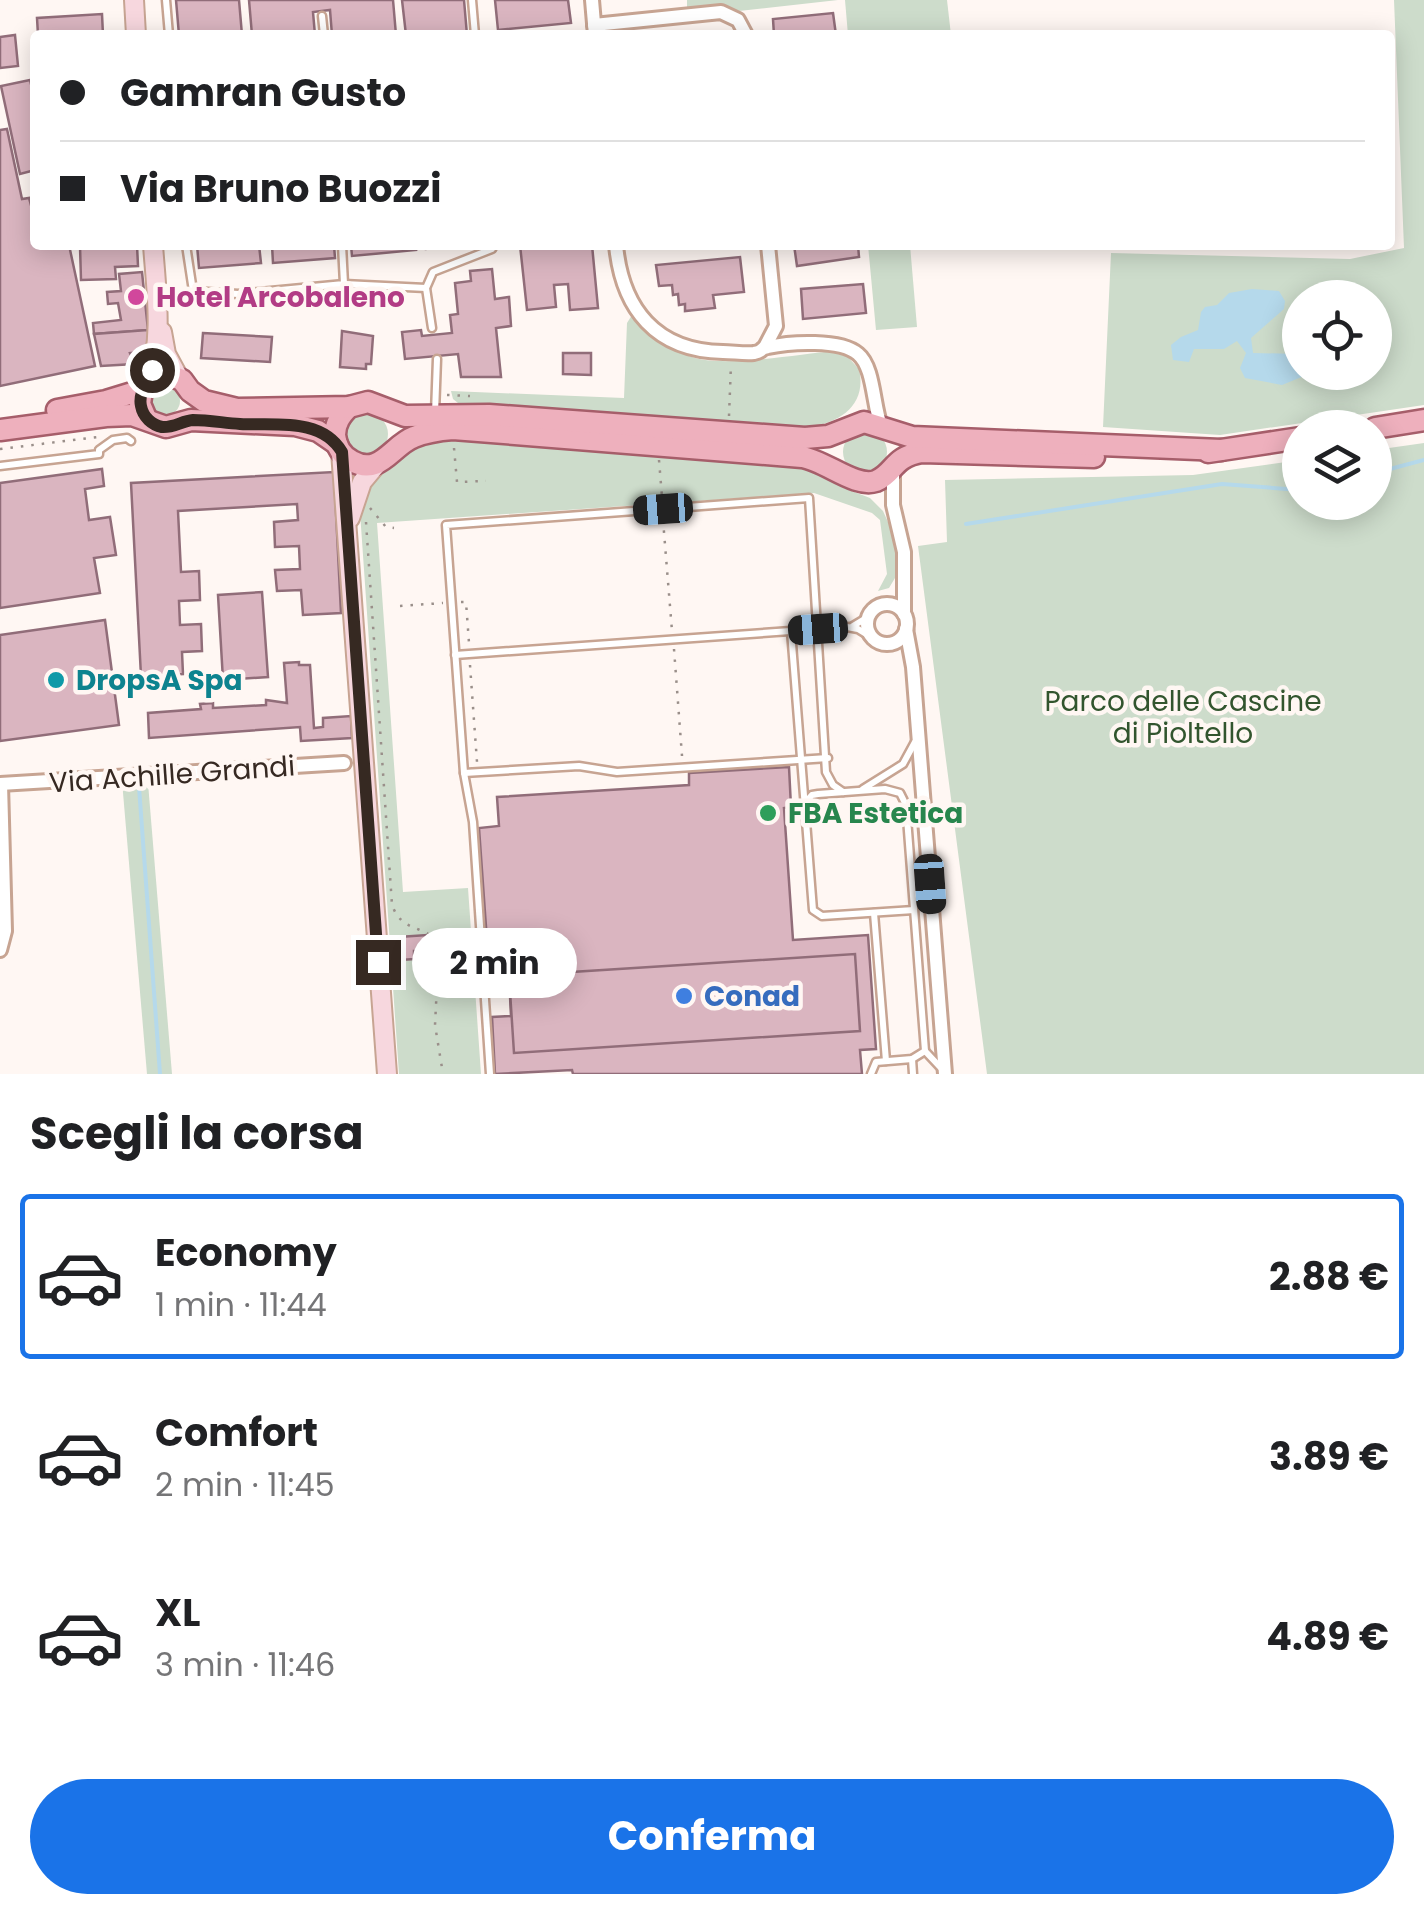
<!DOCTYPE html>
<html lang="it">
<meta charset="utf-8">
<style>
:root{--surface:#fff;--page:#f6f6f6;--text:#202124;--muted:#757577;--line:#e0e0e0;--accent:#1a73e8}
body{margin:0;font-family:Poppins,sans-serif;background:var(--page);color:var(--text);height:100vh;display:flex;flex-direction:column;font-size:38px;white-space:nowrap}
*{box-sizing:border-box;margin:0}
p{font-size:32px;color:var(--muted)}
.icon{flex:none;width:55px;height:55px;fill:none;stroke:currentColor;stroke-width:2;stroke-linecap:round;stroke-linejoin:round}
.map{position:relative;height:1074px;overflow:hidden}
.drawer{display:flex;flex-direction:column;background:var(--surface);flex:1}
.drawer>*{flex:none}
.guide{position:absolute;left:30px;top:30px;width:1365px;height:220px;border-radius:10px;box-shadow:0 5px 25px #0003;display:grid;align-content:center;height:220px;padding:0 30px;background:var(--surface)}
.controls{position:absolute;left:1282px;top:280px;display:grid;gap:20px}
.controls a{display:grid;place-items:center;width:110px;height:110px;border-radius:50%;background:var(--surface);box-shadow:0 5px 25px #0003;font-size:50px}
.end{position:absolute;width:45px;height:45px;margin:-22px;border:12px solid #362922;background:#fff;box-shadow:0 0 0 5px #fff}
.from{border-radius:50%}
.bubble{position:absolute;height:70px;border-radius:35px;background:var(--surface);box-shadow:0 5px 25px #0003;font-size:32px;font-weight:700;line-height:70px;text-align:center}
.car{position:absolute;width:30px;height:60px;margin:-30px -15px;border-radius:12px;box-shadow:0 0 8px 2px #0007;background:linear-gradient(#222 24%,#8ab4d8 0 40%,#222 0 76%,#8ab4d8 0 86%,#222 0)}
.guide b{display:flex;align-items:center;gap:35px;height:95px;font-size:38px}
.guide b+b{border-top:2px solid var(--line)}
.guide i{width:25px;height:25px;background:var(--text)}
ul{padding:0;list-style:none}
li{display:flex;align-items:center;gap:30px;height:165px;margin:0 20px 15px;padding:0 10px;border:5px solid transparent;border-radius:10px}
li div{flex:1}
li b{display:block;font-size:38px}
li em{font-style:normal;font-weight:700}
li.current{border-color:var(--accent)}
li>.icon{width:90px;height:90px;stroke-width:1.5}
h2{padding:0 30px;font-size:45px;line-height:120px}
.button{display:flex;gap:20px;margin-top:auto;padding:20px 30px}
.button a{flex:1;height:115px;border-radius:60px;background:var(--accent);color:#fff;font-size:40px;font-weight:700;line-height:115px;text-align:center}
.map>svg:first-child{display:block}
.green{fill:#cddccb;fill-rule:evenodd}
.water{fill:#b5d9eb}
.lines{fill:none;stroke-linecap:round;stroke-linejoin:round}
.stream{stroke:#b5d9eb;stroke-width:4}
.building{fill:#dab5c0;stroke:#916d79;stroke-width:2.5}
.lane-casing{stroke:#c7a492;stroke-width:11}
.street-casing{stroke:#c7a492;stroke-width:18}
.secondary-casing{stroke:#c7a492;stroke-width:22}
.primary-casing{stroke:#a65e6a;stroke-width:25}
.path{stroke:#9a8f8a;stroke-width:2.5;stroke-dasharray:2.5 8;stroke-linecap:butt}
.lane{stroke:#fff;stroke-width:6}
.street{stroke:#fff;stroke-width:12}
.secondary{stroke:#f7d7de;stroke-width:18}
.primary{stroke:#eeb0bd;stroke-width:20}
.route{stroke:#362922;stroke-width:12}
.hotel-dot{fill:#d1479c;stroke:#fff7f3;stroke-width:4}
.culture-dot{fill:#0f9aa8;stroke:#fff7f3;stroke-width:4}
.leisure-dot{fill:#2e9e5b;stroke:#fff7f3;stroke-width:4}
.shop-dot{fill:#3f7fe0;stroke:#fff7f3;stroke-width:4}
.labels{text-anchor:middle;stroke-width:9;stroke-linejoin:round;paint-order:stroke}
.hotel-label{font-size:28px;font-weight:bold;fill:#b23c85;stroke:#fff7f3;text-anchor:start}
.culture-label{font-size:28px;font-weight:bold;fill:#0d838f;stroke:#fff7f3;text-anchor:start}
.park-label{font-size:28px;fill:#32552e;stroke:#fff7f3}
.street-label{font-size:28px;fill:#362922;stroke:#fff7f3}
.leisure-label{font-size:28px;font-weight:bold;fill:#27864d;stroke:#fff7f3;text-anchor:start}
.shop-label{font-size:28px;font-weight:bold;fill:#366cbe;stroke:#fff7f3;text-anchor:start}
</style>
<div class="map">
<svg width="1424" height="1074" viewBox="0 0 1424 1074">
<rect width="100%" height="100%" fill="#fff7f3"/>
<g class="green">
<polygon points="687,0 838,0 739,11 722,5 687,8"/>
<polygon points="845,0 947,0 951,35 848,35"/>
<path d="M1394 0H1424V405L1220 435 1103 427 1111 253 1350 259 1404 248ZM1300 298H1375V372H1300Z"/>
<polygon points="868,245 910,245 917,327 876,330"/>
<path d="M632 315C649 334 670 351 695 358 728 367 799 354 835 351L845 354 859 369C867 404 842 422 810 427L463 407 453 399 451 391 624 398 627 323Z"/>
<circle cx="166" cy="401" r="14"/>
<circle cx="367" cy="434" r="21"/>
<circle cx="865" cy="452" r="22"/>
<polygon points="445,435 806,463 832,476 844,488 870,498 883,511 893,533 897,565 895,578 889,588 878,591 887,574 880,520 872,513 814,493 377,523 403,892 468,888 481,1074 399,1074 360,512 370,484 379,474 412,447"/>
<polygon points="1424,443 1424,1074 987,1074 918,546 947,542 945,480 1193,475 1300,460 1300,502 1375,502 1375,450"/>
<polygon points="122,781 148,783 172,1074 147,1074"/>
</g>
<polygon class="water" points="1252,289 1279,291 1285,301 1284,309 1251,338 1253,353 1300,354 1300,372 1345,373 1323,384 1304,376 1282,385 1245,378 1240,368 1246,353 1237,341 1224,349 1194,349 1189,362 1173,360 1171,345 1181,337 1198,330 1201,312 1205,307 1217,305 1229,293"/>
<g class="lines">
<g class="stream">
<polyline points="1375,473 1424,460"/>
<polyline points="966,524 1222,484 1300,490"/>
<polyline points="139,787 160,1074"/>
</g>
</g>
<g class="building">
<polygon points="176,0 239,0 242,35 179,35"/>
<polygon points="249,0 393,0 396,35 332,35 330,10 313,12 315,35 252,35"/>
<polygon points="402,0 464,0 467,35 406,35"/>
<polygon points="495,0 568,0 571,23 498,30"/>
<polygon points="833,13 836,35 774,35 773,19"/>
<polygon points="102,14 103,35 38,35 37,18"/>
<polygon points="15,35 18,66 0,68 0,37"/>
<polygon points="30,80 35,101 35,170 20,174 1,86"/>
<polygon points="7,129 22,199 29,198 35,220 35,245 69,245 95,366 0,386 0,130"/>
<polygon points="137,245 138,266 115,267 116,279 81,280 80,246"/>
<polygon points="197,245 259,245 261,263 199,268"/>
<polygon points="272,245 334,245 335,258 273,263"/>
<polygon points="351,245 415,245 416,250 352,256"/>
<polygon points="426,245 476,245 426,249"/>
<polygon points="520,245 592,245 598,308 570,310 568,284 554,285 556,307 527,310"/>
<polygon points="794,245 858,245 859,257 797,266"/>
<polygon points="740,257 744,292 713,295 715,308 685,311 685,304 679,305 678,294 673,295 672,285 659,286 656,265"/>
<polygon points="492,269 495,299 509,297 511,326 496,328 501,377 461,377 458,354 405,359 402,332 421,330 422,336 452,333 450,315 458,314 455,283 471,281 470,271"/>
<polygon points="142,272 148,330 94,334 93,323 121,320 118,303 108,304 107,292 121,291 119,274"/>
<polygon points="863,284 866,313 803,319 801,289"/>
<polygon points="148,330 151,351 130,353 134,364 101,366 94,334"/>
<polygon points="342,331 373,336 371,364 366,364 366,369 340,367"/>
<polygon points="203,333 272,337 270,362 201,358"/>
<polygon points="563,353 591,353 591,375 563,374"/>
<polygon points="102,469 104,486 85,489 89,520 110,517 116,555 94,558 100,593 0,608 0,483"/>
<polygon points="334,472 341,613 303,615 301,590 277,591 275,570 300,569 299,546 275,547 274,522 298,520 297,504 178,511 181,572 199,571 200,600 179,601 180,625 201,624 202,651 182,652 183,674 141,676 131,483"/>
<polygon points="262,592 268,677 223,680 218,595"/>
<polygon points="105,620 119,725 0,741 0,635"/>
<polygon points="299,662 299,665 310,665 314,728 323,727 323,718 351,716 352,738 301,741 300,727 149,738 148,713 201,709 200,704 213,703 213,708 266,705 266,700 287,703 284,663"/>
<polygon points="789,767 791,807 784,808 793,940 868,935 876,1049 860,1050 862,1074 573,1074 572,1070 495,1074 492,1017 511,1016 509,976 506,940 487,941 479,828 499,826 497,797 689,785 689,773"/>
<polygon points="427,935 428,950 414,951 414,959 401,960 399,937"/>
<polygon points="855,954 860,1031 514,1053 509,976"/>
</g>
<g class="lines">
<defs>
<g id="lane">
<polyline points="166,0 169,35"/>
<polyline points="472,0 475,35"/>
<polyline points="322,16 324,35"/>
<polyline points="186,245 193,291 238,294 344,284 342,245"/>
<polyline points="344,284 426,288"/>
<polyline points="432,328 426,288 433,272 492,249 494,245"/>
<polyline points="435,413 437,359"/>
<polyline points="0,466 99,454 99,450 113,440 127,438 131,441"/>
<polyline points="853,626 868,617"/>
<polyline points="791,631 813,910 822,916 914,910"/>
<polyline points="455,655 847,627 858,629 871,637"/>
<polyline points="464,773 579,766 617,772 828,758"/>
<polyline points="863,789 903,764 915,742"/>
<polyline points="803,805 812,795 818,794 885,789 900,793 906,805 925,1051 912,1059 876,1062 871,1074"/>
<polyline points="874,913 886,1061"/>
<polyline points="925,1051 941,1068"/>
<polyline points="912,1059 913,1074"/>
<polyline points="490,1074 473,822 464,773 446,525 809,498 826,772 833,785 843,792"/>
</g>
<g id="street">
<polyline points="592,0 595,35"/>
<polyline points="594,25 721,12 738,20 746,35"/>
<path d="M616 245C622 309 656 351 723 352 733 352 744 354 754 353 765 351 758 349 768 347 790 342 841 339 858 354 874 367 873 405 881 426"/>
<polyline points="765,347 776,326 768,245"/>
<polyline points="893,467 893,505 904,552 904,614"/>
<circle cx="887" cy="624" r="20"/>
<polyline points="906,629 913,667 945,1074"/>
<polyline points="0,784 344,763"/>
<polyline points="0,950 5,931 1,784"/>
</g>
<g id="secondary">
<polyline points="134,0 136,35"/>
<polyline points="162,332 166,354 179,378"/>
<path d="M148 382C164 340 156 289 153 245"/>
<polyline points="341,452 387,1074"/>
<polyline points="350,518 362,482 377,464"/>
</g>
<g id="primary">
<path d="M349 407C341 415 335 423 335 435 336 446 342 456 352 461 380 477 392 445 414 437 426 432 440 430 453 429L802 457C826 461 855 488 876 481 895 473 892 457 922 452L1094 457"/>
<polyline points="57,410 106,401 142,390"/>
<polyline points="146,418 140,404 142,390 154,378 168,375 182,380 190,391 204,401 237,409 349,407 368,402 405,416 489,415 805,438 828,436 864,422 912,437 1221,450"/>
<polyline points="1375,428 1424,420"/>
<polyline points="0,430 106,416 132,415 166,427 191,420 295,425 318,431 337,444"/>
<polyline points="1208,452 1300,438"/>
</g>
</defs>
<use href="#lane" class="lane-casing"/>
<use href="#street" class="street-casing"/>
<use href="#secondary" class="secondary-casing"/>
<use href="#primary" class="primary-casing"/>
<g class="path">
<polyline points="447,395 470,396"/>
<polyline points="729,416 731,364"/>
<polyline points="454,448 457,482 486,481"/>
<polyline points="0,449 98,437"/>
<polyline points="659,460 662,497"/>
<polyline points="370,508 386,527 394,528"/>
<polyline points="663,520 672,631"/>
<path d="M366 522 392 905C403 935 426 923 439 945L435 1025 443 1074"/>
<polyline points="461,602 466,602 469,643"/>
<polyline points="400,606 443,603"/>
<polyline points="674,649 682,756"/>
<polyline points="470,665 477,762"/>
</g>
<use href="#lane" class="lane"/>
<use href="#street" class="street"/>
<use href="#secondary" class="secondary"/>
<use href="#primary" class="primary"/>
</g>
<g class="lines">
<path class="route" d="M152 370C148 381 138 393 141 406 143 417 152 425 162 427 173 428 182 421 193 420 209 420 224 423 240 424 275 426 321 417 342 452L378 962"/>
</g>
<circle class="hotel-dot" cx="136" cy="297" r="10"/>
<circle class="culture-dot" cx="56" cy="680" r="10"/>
<circle class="leisure-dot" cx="768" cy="813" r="10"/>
<circle class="shop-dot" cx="684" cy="996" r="10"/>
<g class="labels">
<g class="hotel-label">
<text x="156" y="307">Hotel Arcobaleno</text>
</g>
<g class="culture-label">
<text x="76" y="690">DropsA Spa</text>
</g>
<g class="park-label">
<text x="1183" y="711">Parco delle Cascine<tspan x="1183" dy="32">di Pioltello</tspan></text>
</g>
<g class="street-label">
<text transform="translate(172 774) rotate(-4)" y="10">Via Achille Grandi</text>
</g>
<g class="leisure-label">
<text x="788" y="823">FBA Estetica</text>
</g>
<g class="shop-label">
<text x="704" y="1006">Conad</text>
</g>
</g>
</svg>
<div class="controls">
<a><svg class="icon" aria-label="locate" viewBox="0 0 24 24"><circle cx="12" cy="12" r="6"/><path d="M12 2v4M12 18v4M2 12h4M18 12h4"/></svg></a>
<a><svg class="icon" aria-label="layers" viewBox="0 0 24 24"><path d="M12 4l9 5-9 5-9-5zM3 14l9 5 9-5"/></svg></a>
</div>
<i class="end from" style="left:152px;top:370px"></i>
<i class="end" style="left:378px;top:962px"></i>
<div class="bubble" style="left:412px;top:928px;width:165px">2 min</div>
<i class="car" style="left:663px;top:509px;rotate:266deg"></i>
<i class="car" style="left:818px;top:629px;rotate:266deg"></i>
<i class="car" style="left:930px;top:884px;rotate:176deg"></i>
<div class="guide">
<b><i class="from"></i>Gamran Gusto</b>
<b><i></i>Via Bruno Buozzi</b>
</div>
</div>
<section class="drawer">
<h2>Scegli la corsa</h2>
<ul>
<li class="current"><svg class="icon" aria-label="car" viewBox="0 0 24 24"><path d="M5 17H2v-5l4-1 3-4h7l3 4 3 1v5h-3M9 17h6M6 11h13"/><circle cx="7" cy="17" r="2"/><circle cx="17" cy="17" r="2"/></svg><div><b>Economy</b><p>1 min · 11:44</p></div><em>2.88 €</em></li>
<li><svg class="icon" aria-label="car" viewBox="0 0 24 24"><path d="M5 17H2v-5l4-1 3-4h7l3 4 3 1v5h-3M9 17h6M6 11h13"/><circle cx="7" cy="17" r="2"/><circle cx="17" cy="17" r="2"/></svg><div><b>Comfort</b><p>2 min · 11:45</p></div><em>3.89 €</em></li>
<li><svg class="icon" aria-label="car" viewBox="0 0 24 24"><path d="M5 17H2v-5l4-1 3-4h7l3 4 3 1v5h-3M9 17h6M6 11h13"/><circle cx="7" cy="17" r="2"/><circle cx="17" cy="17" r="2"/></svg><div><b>XL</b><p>3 min · 11:46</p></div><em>4.89 €</em></li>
</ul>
<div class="button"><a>Conferma</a></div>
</section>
